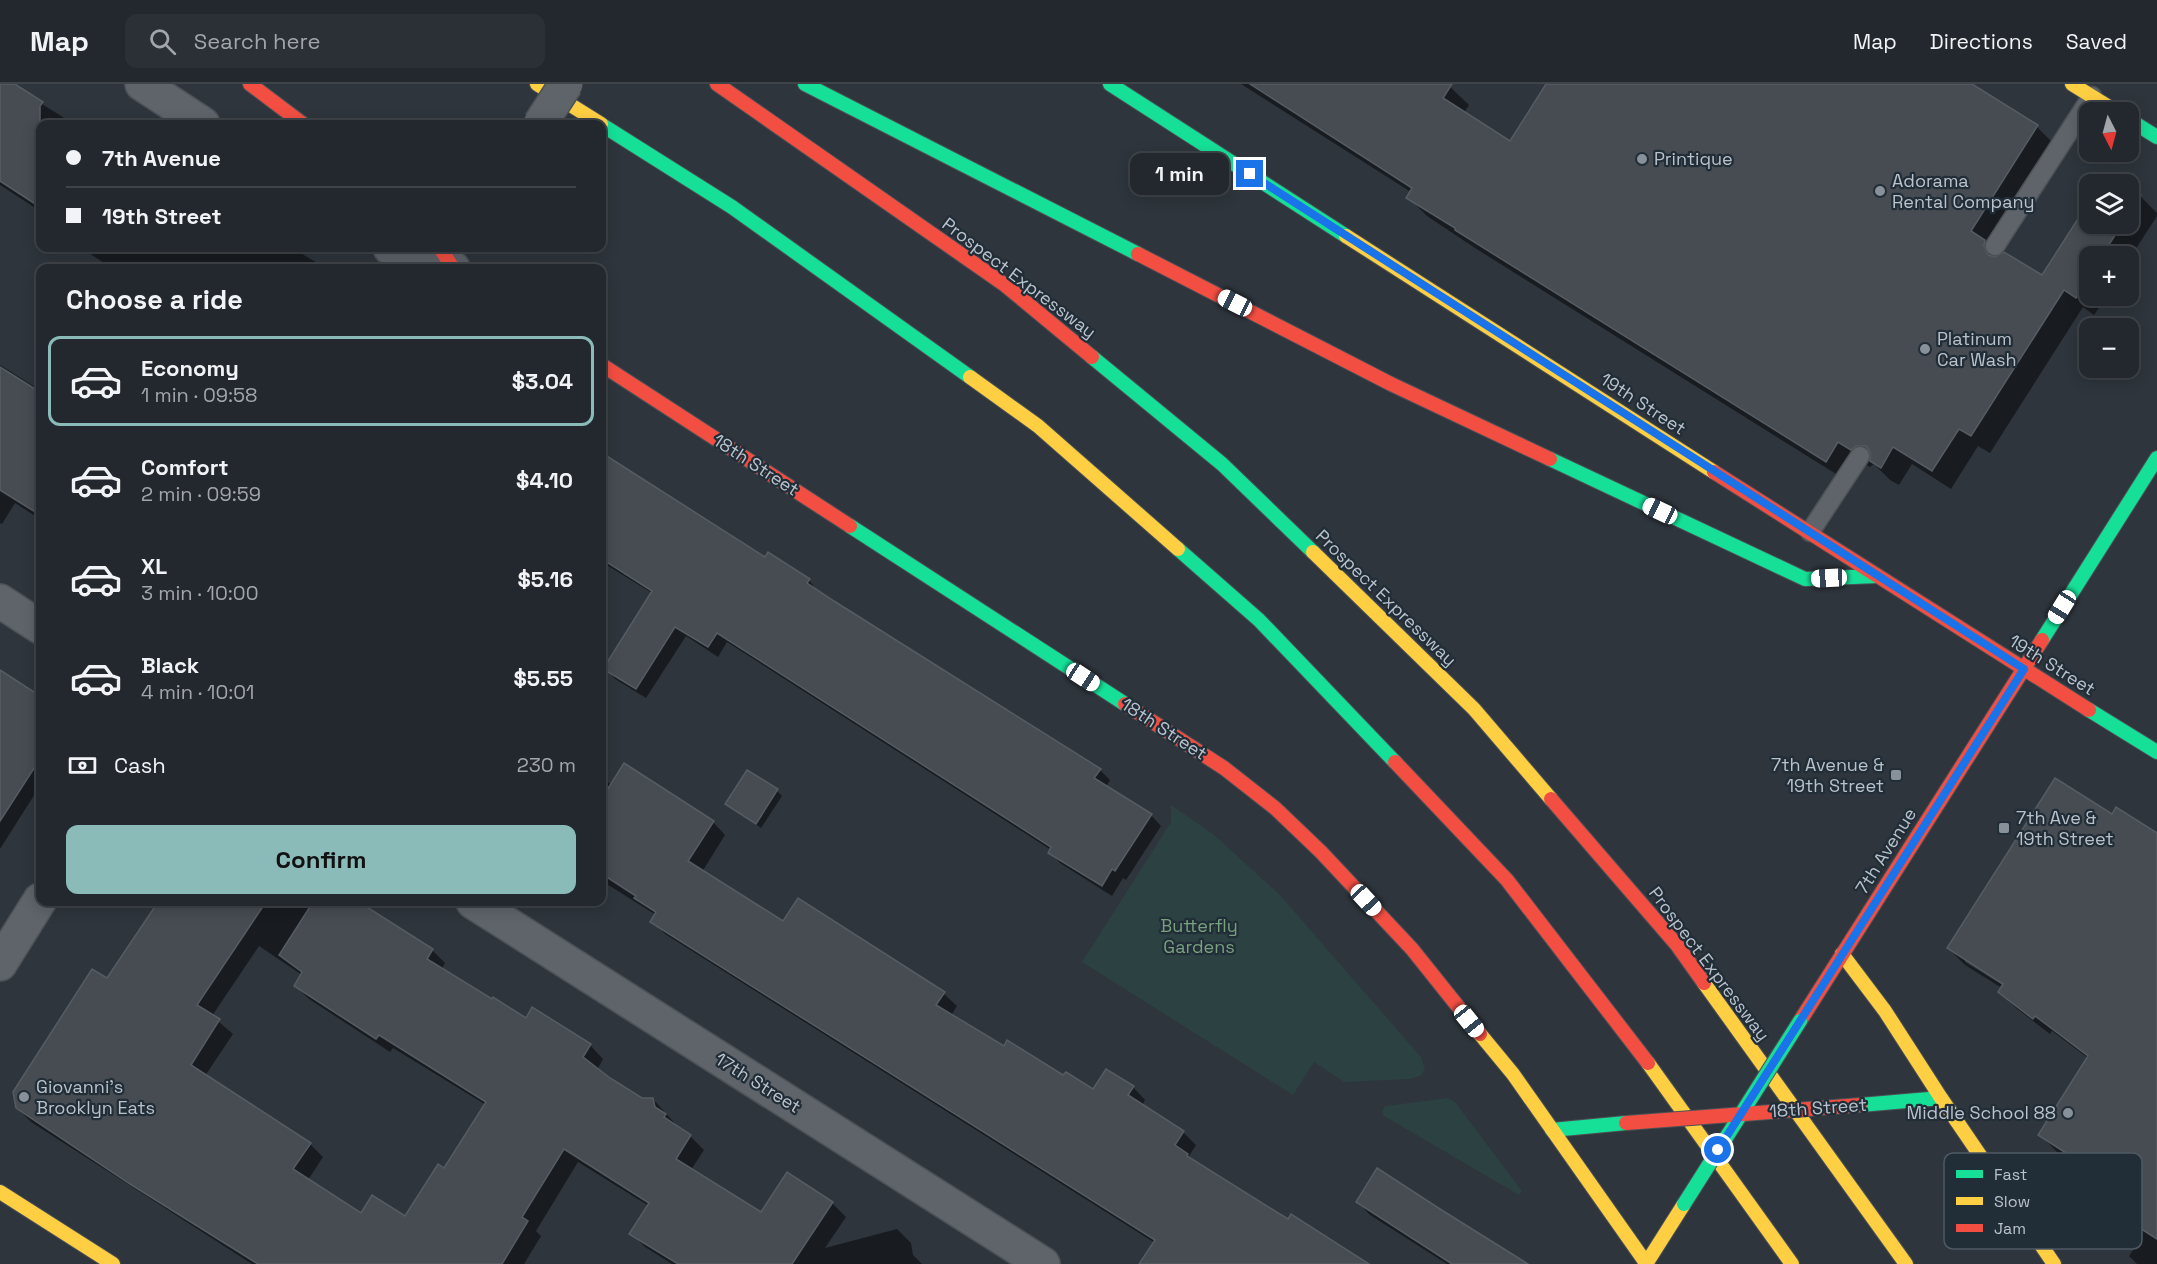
<!DOCTYPE html>
<meta charset="utf-8">
<style>
:root{--surface:#22282d;--page:#2a3035;--text:#f1f3f6;--muted:#a2a6aa;--line:#3f4449;--accent:#8bbbb9}
body{margin:0;font-family:"Space Grotesk",sans-serif;background:var(--page);color:var(--text);height:100vh;display:flex;flex-direction:column;font-size:22px;white-space:nowrap}
*{box-sizing:border-box;margin:0}
p{font-size:20px;color:var(--muted)}
.icon{flex:none;width:33px;height:33px;fill:none;stroke:currentColor;stroke-width:2;stroke-linecap:round;stroke-linejoin:round}
.map{position:relative;flex:1;overflow:hidden}
.panel{position:absolute;left:36px;top:180px;width:570px;height:642px;display:flex;flex-direction:column;background:var(--surface);border-radius:12px;box-shadow:0 3px 15px #0003,0 0 0 2px var(--line)}
.panel>*{flex:none}
.banner{position:absolute;left:36px;top:36px;width:570px;height:132px;border-radius:12px;box-shadow:0 3px 15px #0003,0 0 0 2px var(--line);display:grid;align-content:center;height:132px;padding:0 30px;background:var(--surface)}
.needle{width:39px;rotate:174deg}
.buttons{position:absolute;left:2079px;top:18px;display:grid;gap:12px}
.buttons a{display:grid;place-items:center;width:60px;height:60px;border-radius:12px;background:var(--surface);box-shadow:0 3px 15px #0003,0 0 0 2px var(--line);font-size:30px}
.end{position:absolute;width:27px;height:27px;margin:-14px;border:8px solid #1a73e8;background:#fff;box-shadow:0 0 0 3px #fff}
.from{border-radius:50%}
.bubble{position:absolute;height:42px;border-radius:12px;background:var(--surface);box-shadow:0 3px 15px #0003,0 0 0 2px var(--line);font-size:20px;font-weight:800;line-height:42px;text-align:center}
.car{position:absolute;width:18px;height:36px;margin:-18px -9px;border-radius:8px;box-shadow:0 0 4px 2px #0007;background:linear-gradient(#fff 24%,#345 0 40%,#fff 0 76%,#345 0 86%,#fff 0)}
.banner b{display:flex;align-items:center;gap:21px;height:57px;font-size:22px}
.banner b+b{border-top:2px solid var(--line)}
.banner i{width:15px;height:15px;background:var(--text)}
ul{padding:0;list-style:none}
li{display:flex;align-items:center;gap:18px;height:90px;margin:0 12px 9px;padding:0 18px;border:3px solid transparent;border-radius:12px}
li div{flex:1}
li b{display:block;font-size:22px}
li em{font-style:normal;font-weight:800}
li.on{border-color:var(--accent)}
li>.icon{width:54px;height:54px;stroke-width:1.5}
h2{padding:0 30px;font-size:27px;line-height:72px}
.pay{display:flex;align-items:center;gap:15px;height:66px;padding:0 30px;font-size:22px}
.pay p{margin-inline-start:auto}
.primary-button{display:flex;gap:12px;margin-top:auto;padding:12px 30px}
.primary-button a{flex:1;height:69px;border-radius:12px;background:var(--accent);color:#111;font-size:24px;font-weight:800;line-height:69px;text-align:center}
header{display:flex;align-items:center;gap:36px;box-sizing:border-box;height:84px;padding:0 30px;background:var(--surface);border-bottom:2px solid var(--line)}
header strong{font-size:28px}
nav{display:flex;gap:33px;margin-inline-start:auto;font-size:21px}
.search{width:420px;height:54px;background:var(--page);display:flex;align-items:center;gap:15px;box-sizing:border-box;padding:0 21px;border-radius:12px;color:var(--muted);font-size:22px}
.map>svg:first-child{display:block}
.green{fill:#2b4142}
.shadow{fill:#0007;fill-rule:evenodd}
.building{fill:#464c52;stroke:#565c63;stroke-width:1.5}
.lines{fill:none;stroke-linecap:round;stroke-linejoin:round}
.lane-casing{stroke:#4c5156;stroke-width:21}
.street-casing{stroke:#4c5156;stroke-width:36}
.fast-casing{stroke:#4c5156;stroke-width:16}
.slow-casing{stroke:#4c5156;stroke-width:16}
.jam-casing{stroke:#4c5156;stroke-width:16}
.lane{stroke:#5e646a;stroke-width:18}
.street{stroke:#5e646a;stroke-width:33}
.fast{stroke:#16e098;stroke-width:14}
.slow{stroke:#ffcf43;stroke-width:14}
.jam{stroke:#f24e42;stroke-width:14}
.street-bridge-casing{stroke:#4c5156;stroke-width:36;stroke-linecap:butt}
.fast-bridge-casing{stroke:#4c5156;stroke-width:16;stroke-linecap:butt}
.jam-bridge-casing{stroke:#4c5156;stroke-width:16;stroke-linecap:butt}
.street-bridge{stroke:#5e646a;stroke-width:33}
.fast-bridge{stroke:#16e098;stroke-width:14}
.jam-bridge{stroke:#f24e42;stroke-width:14}
.route{stroke:#1a73e8;stroke-width:8}
.poi-dot{fill:#88919a;stroke:#212d37;stroke-width:2}
.labels{text-anchor:middle;stroke-width:4.5;stroke-linejoin:round;paint-order:stroke}
.poi-label{font-size:18px;fill:#b9c2cc;stroke:#212d37;text-anchor:start}
.street-label{font-size:18px;fill:#b9c2cc;stroke:#212d37}
.park-label{font-size:18px;fill:#78a17d;stroke:#212d37}
.key{fill:#212d37;stroke:#4f5a64;stroke-width:1.5}
.key-label{font-size:16px;fill:#b9c2cc}
</style>
<header>
<strong>Map</strong>
<div class="search"><svg class="icon" aria-label="search" viewBox="0 0 24 24"><circle cx="10" cy="10" r="6"/><path d="M15 15l6 6"/></svg>Search here</div>
<nav><a>Map</a><a>Directions</a><a>Saved</a></nav>
</header>
<div class="map">
<svg width="2157" height="1180" viewBox="0 0 2157 1180">
<rect width="100%" height="100%" fill="#2e353c"/>
<g class="green">
<polygon points="1171,721 1213,750 1279,810 1421,973 1425,986 1420,992 1411,995 1344,998 1314,978 1293,1011 1082,878 1171,738"/>
<polygon points="1448,1014 1455,1018 1522,1107 1519,1111 1384,1032 1382,1027 1385,1022"/>
</g>
<g class="shadow">
<polygon points="0,0 10,0 74,40 40,40 40,127 0,101"/>
<polygon points="1241,0 1447,0 1469,21 1464,29 1511,59 1548,0 1968,0 2037,43 2055,61 1990,163 2001,173 2042,193 2090,140 2128,140 2128,105 2140,112 2157,129 2157,132 2128,177 2128,172 2090,172 2090,212 2107,212 2094,231 2083,223 1990,369 1978,362 1951,405 1912,380 1899,401 1890,396 1874,380 1870,383 1856,375 1844,395 1475,164 1427,132 1408,113 1411,108"/>
<polygon points="81,164 292,164 326,184 112,184"/>
<polygon points="0,281 40,306 40,435 15,419 2,440 0,439"/>
<polygon points="602,372 766,475 809,496 818,508 1100,686 1110,696 1106,703 1151,731 1161,742 1126,796 1123,794 1112,812 1060,779 1050,768 1051,766 727,558 718,573 686,552 646,614 615,595 605,584 652,509 605,480 602,486"/>
<polygon points="0,588 40,614 40,702 0,765"/>
<polygon points="602,694 612,701 713,738 725,751 702,788 783,840 798,816 944,910 957,922 951,932 1004,964 1094,1007 1133,1003 1145,1016 1142,1022 1183,1048 1196,1061 1189,1072 1195,1079 1351,1180 1152,1180 1155,1159 665,850 652,837 656,831 602,797"/>
<polygon points="777,707 782,712 761,744 727,720"/>
<path d="M2112 732 2157 750V1180H2137L2129 1172 2143 1151 2117 1134 2100 1118 2111 1102 2056 1067 2040 1050 2088 974 2052 947 2050 950 2016 924 2000 908 2002 904 1965 881 1948 864ZM1965 875 2010 903 2009 905 1965 878Z"/>
<path d="M159 818H360L375 829 432 866 445 879 441 886 526 936 590 961 603 975 597 986 641 1016 653 1015 680 1045 690 1052 704 1066 691 1086 761 1130 787 1090 832 1119 846 1133 825 1164 897 1145 911 1159 913 1171 922 1180H672L645 1163 631 1149 649 1122 578 1078 536 1147 541 1152 524 1180H252L31 1038 17 1024 108 896ZM259 862 302 891 295 902 309 915 390 968 393 964 486 1021 445 1087 406 1134 362 1131 308 1096 323 1073 310 1060 205 992 233 950 212 932Z"/>
<polygon points="1358,1118 1525,1180 1447,1180 1370,1131"/>
</g>
<g class="building">
<polygon points="0,0 15,0 43,18 40,22 40,123 0,97"/>
<polygon points="1250,0 1452,0 1443,14 1510,57 1546,0 1972,0 2038,41 1971,147 1985,156 1984,162 1988,171 1995,173 2004,168 2042,191 2090,116 2090,140 2122,140 2102,172 2090,172 2090,192 2076,214 2064,206 1971,352 1959,345 1932,387 1893,363 1881,384 1870,377 1870,368 1866,362 1856,362 1851,366 1838,358 1826,378 1455,146 1455,144 1406,114 1412,104"/>
<polygon points="2106,90 2124,100 2099,100"/>
<polygon points="2128,103 2141,111 2128,130"/>
<polygon points="0,283 40,308 40,431 0,406"/>
<polygon points="602,369 765,473 768,468 810,495 807,499 834,517 1101,685 1094,694 1152,730 1115,787 1112,785 1102,802 1048,769 1051,763 717,549 708,563 675,543 636,605 603,585 652,507 602,475"/>
<polygon points="0,586 40,612 40,675 0,737"/>
<polygon points="624,679 714,737 688,777 783,837 798,814 945,908 936,921 1004,962 1007,956 1063,991 1066,988 1093,1005 1106,985 1134,1002 1128,1011 1184,1047 1175,1061 1188,1070 1187,1072 1288,1135 1291,1130 1369,1180 1139,1180 1155,1156 650,838 656,828 634,814 636,812 602,790 602,714"/>
<polygon points="747,686 778,705 756,740 725,720"/>
<polygon points="2055,694 2112,730 2116,723 2157,749 2157,1155 2099,1118 2111,1098 2038,1051 2088,972 2035,932 2033,935 1998,908 2003,900 1947,864"/>
<polygon points="158,818 266,818 197,921 220,935 191,981 311,1059 293,1085 361,1129 372,1111 405,1132 438,1080 444,1084 486,1018 379,951 376,955 294,902 302,888 279,871 313,818 359,818 433,865 427,875 492,915 493,913 526,934 532,923 591,960 583,973 610,994 642,1014 653,1014 655,1023 666,1030 664,1033 691,1051 676,1075 761,1128 787,1088 833,1118 792,1180 678,1180 629,1150 649,1119 564,1065 522,1133 528,1137 502,1180 258,1180 130,1100 16,1024 13,1008 92,885 107,894"/>
<polygon points="1377,1084 1440,1125 1528,1180 1452,1180 1356,1118"/>
</g>
<g class="lines">
<defs>
<g id="lane">
<polyline points="1995,162 2092,12"/>
<polyline points="1810,448 1860,372"/>
</g>
<g id="street">
<polyline points="142,0 203,40"/>
<polyline points="390,164 453,184"/>
<polyline points="0,517 40,543"/>
<polyline points="473,818 1043,1180"/>
<polyline points="0,880 40,816"/>
</g>
<g id="fast">
<polyline points="805,0 1138,170"/>
<polyline points="1110,0 1346,152"/>
<polyline points="2128,35 2157,53"/>
<polyline points="602,41 732,123 970,293"/>
<polyline points="1092,273 1222,380 1313,468"/>
<polyline points="1550,375 1805,495 1877,492"/>
<polyline points="850,442 1125,620"/>
<polyline points="1178,465 1259,536 1395,678"/>
<polyline points="2042,556 2157,374"/>
<polyline points="2089,626 2157,668"/>
<polyline points="1860,1021 1941,1014"/>
<polyline points="1552,1046 1626,1039"/>
</g>
<g id="slow">
<polyline points="537,0 601,40"/>
<polyline points="2072,0 2117,28"/>
<polyline points="1346,152 1714,388"/>
<polyline points="970,293 1038,342 1178,465"/>
<polyline points="1313,468 1474,625 1551,715"/>
<polyline points="1842,870 1885,927 1941,1014 2054,1180"/>
<polyline points="1704,899 1906,1180"/>
<polyline points="1480,950 1513,990 1646,1179"/>
<polyline points="1648,979 1792,1180"/>
<polyline points="0,1108 113,1180"/>
<polyline points="1646,1180 1684,1120"/>
</g>
<g id="jam">
<polyline points="250,0 303,40"/>
<polyline points="717,0 1005,201 1092,273"/>
<polyline points="440,164 453,184"/>
<polyline points="1138,170 1391,300 1550,375"/>
<polyline points="602,281 850,442"/>
<polyline points="1714,388 2089,626"/>
<polyline points="1125,620 1224,684 1275,724 1321,768 1412,865 1480,950"/>
<polyline points="1395,678 1507,796 1648,979"/>
<polyline points="1551,715 1677,861 1704,899"/>
<polyline points="1800,937 2042,556"/>
</g>
</defs>
<use href="#lane" class="lane-casing"/>
<use href="#street" class="street-casing"/>
<use href="#fast" class="fast-casing"/>
<use href="#slow" class="slow-casing"/>
<use href="#jam" class="jam-casing"/>
<use href="#lane" class="lane"/>
<use href="#street" class="street"/>
<use href="#fast" class="fast"/>
<use href="#slow" class="slow"/>
<use href="#jam" class="jam"/>
<defs>
<polyline id="street-bridge" points="540,40 566,0"/>
<polyline id="fast-bridge" points="1684,1120 1800,937"/>
<polyline id="jam-bridge" points="1626,1039 1860,1021"/>
</defs>
<use href="#street-bridge" class="street-bridge-casing"/>
<use href="#fast-bridge" class="fast-bridge-casing"/>
<use href="#jam-bridge" class="jam-bridge-casing"/>
<use href="#street-bridge" class="street-bridge"/>
<use href="#fast-bridge" class="fast-bridge"/>
<use href="#jam-bridge" class="jam-bridge"/>
</g>
<g class="lines">
<polyline class="route" points="1250,90 2024,585 1718,1066"/>
</g>
<g class="poi-dot">
<circle cx="1642" cy="75" r="6"/>
<circle cx="1880" cy="107" r="6"/>
<circle cx="1925" cy="265" r="6"/>
<rect x="1890" y="685" width="12" height="12" rx="3"/>
<rect x="1998" y="738" width="12" height="12" rx="3"/>
<circle cx="24" cy="1013" r="6"/>
<circle cx="2068" cy="1029" r="6"/>
</g>
<g class="labels">
<g class="poi-label">
<text x="1654" y="81">Printique</text>
<text x="1892" y="103">Adorama<tspan x="1892" dy="21">Rental Company</tspan></text>
<text x="1937" y="261">Platinum<tspan x="1937" dy="21">Car Wash</tspan></text>
<text x="1884" y="687" text-anchor="end">7th Avenue &amp;<tspan x="1884" dy="21">19th Street</tspan></text>
<text x="2016" y="740">7th Ave &amp;<tspan x="2016" dy="21">19th Street</tspan></text>
<text x="36" y="1009">Giovanni’s<tspan x="36" dy="21">Brooklyn Eats</tspan></text>
<text x="2056" y="1035" text-anchor="end">Middle School 88</text>
</g>
<g class="street-label">
<text transform="translate(1019 194) rotate(37)" y="6">Prospect Expressway</text>
<text transform="translate(1643 320) rotate(33)" y="6">19th Street</text>
<text transform="translate(756 381) rotate(33)" y="6">18th Street</text>
<text transform="translate(1386 514) rotate(44)" y="6">Prospect Expressway</text>
<text transform="translate(2052 581) rotate(32)" y="6">19th Street</text>
<text transform="translate(1164 645) rotate(33)" y="6">18th Street</text>
<text transform="translate(1886 767) rotate(-58)" y="6">7th Avenue</text>
<text transform="translate(1709 880) rotate(53)" y="6">Prospect Expressway</text>
<text transform="translate(758 999) rotate(32)" y="6">17th Street</text>
<text transform="translate(1818 1024) rotate(-4)" y="6">18th Street</text>
</g>
<g class="park-label">
<text x="1199" y="848">Butterfly<tspan x="1199" dy="21">Gardens</tspan></text>
</g>
</g>
<rect x="1944" y="1069" width="198" height="96" rx="9" class="key"/>
<rect x="1956" y="1086" width="27" height="8" fill="#16e098"/>
<rect x="1956" y="1113" width="27" height="8" fill="#ffcf43"/>
<rect x="1956" y="1140" width="27" height="8" fill="#f24e42"/>
<g class="key-label">
<text x="1994" y="1096">Fast</text>
<text x="1994" y="1123">Slow</text>
<text x="1994" y="1150">Jam</text>
</g>
</svg>
<div class="buttons">
<a><svg class="needle" viewBox="-14 -14 28 28"><path d="M0-13l5 13h-10z" fill="#e53935"/><path d="M0 13l5-13h-10z" fill="#a2a6aa"/></svg></a>
<a><svg class="icon" aria-label="layers" viewBox="0 0 24 24"><path d="M12 4l9 5-9 5-9-5zM3 14l9 5 9-5"/></svg></a>
<a>+</a>
<a>−</a>
</div>
<i class="end from" style="left:1718px;top:1066px"></i>
<i class="end" style="left:1250px;top:90px"></i>
<div class="bubble" style="left:1130px;top:69px;width:99px">1 min</div>
<i class="car" style="left:1235px;top:219px;rotate:297deg"></i>
<i class="car" style="left:1660px;top:427px;rotate:295deg"></i>
<i class="car" style="left:1829px;top:494px;rotate:267deg"></i>
<i class="car" style="left:2062px;top:523px;rotate:212deg"></i>
<i class="car" style="left:1083px;top:593px;rotate:123deg"></i>
<i class="car" style="left:1366px;top:816px;rotate:137deg"></i>
<i class="car" style="left:1469px;top:937px;rotate:141deg"></i>
<div class="banner">
<b><i class="from"></i>7th Avenue</b>
<b><i></i>19th Street</b>
</div>
<section class="panel">
<h2>Choose a ride</h2>
<ul>
<li class="on"><svg class="icon" aria-label="car" viewBox="0 0 24 24"><path d="M5 17H2v-5l4-1 3-4h7l3 4 3 1v5h-3M9 17h6M6 11h13"/><circle cx="7" cy="17" r="2"/><circle cx="17" cy="17" r="2"/></svg><div><b>Economy</b><p>1 min · 09:58</p></div><em>$3.04</em></li>
<li><svg class="icon" aria-label="car" viewBox="0 0 24 24"><path d="M5 17H2v-5l4-1 3-4h7l3 4 3 1v5h-3M9 17h6M6 11h13"/><circle cx="7" cy="17" r="2"/><circle cx="17" cy="17" r="2"/></svg><div><b>Comfort</b><p>2 min · 09:59</p></div><em>$4.10</em></li>
<li><svg class="icon" aria-label="car" viewBox="0 0 24 24"><path d="M5 17H2v-5l4-1 3-4h7l3 4 3 1v5h-3M9 17h6M6 11h13"/><circle cx="7" cy="17" r="2"/><circle cx="17" cy="17" r="2"/></svg><div><b>XL</b><p>3 min · 10:00</p></div><em>$5.16</em></li>
<li><svg class="icon" aria-label="car" viewBox="0 0 24 24"><path d="M5 17H2v-5l4-1 3-4h7l3 4 3 1v5h-3M9 17h6M6 11h13"/><circle cx="7" cy="17" r="2"/><circle cx="17" cy="17" r="2"/></svg><div><b>Black</b><p>4 min · 10:01</p></div><em>$5.55</em></li>
</ul>
<div class="pay"><svg class="icon" aria-label="cash" viewBox="0 0 24 24"><path d="M3 7h18v10H3z"/><circle cx="12" cy="12" r="2"/></svg>Cash<p>230 m</p></div>
<div class="primary-button"><a>Confirm</a></div>
</section>
</div>
